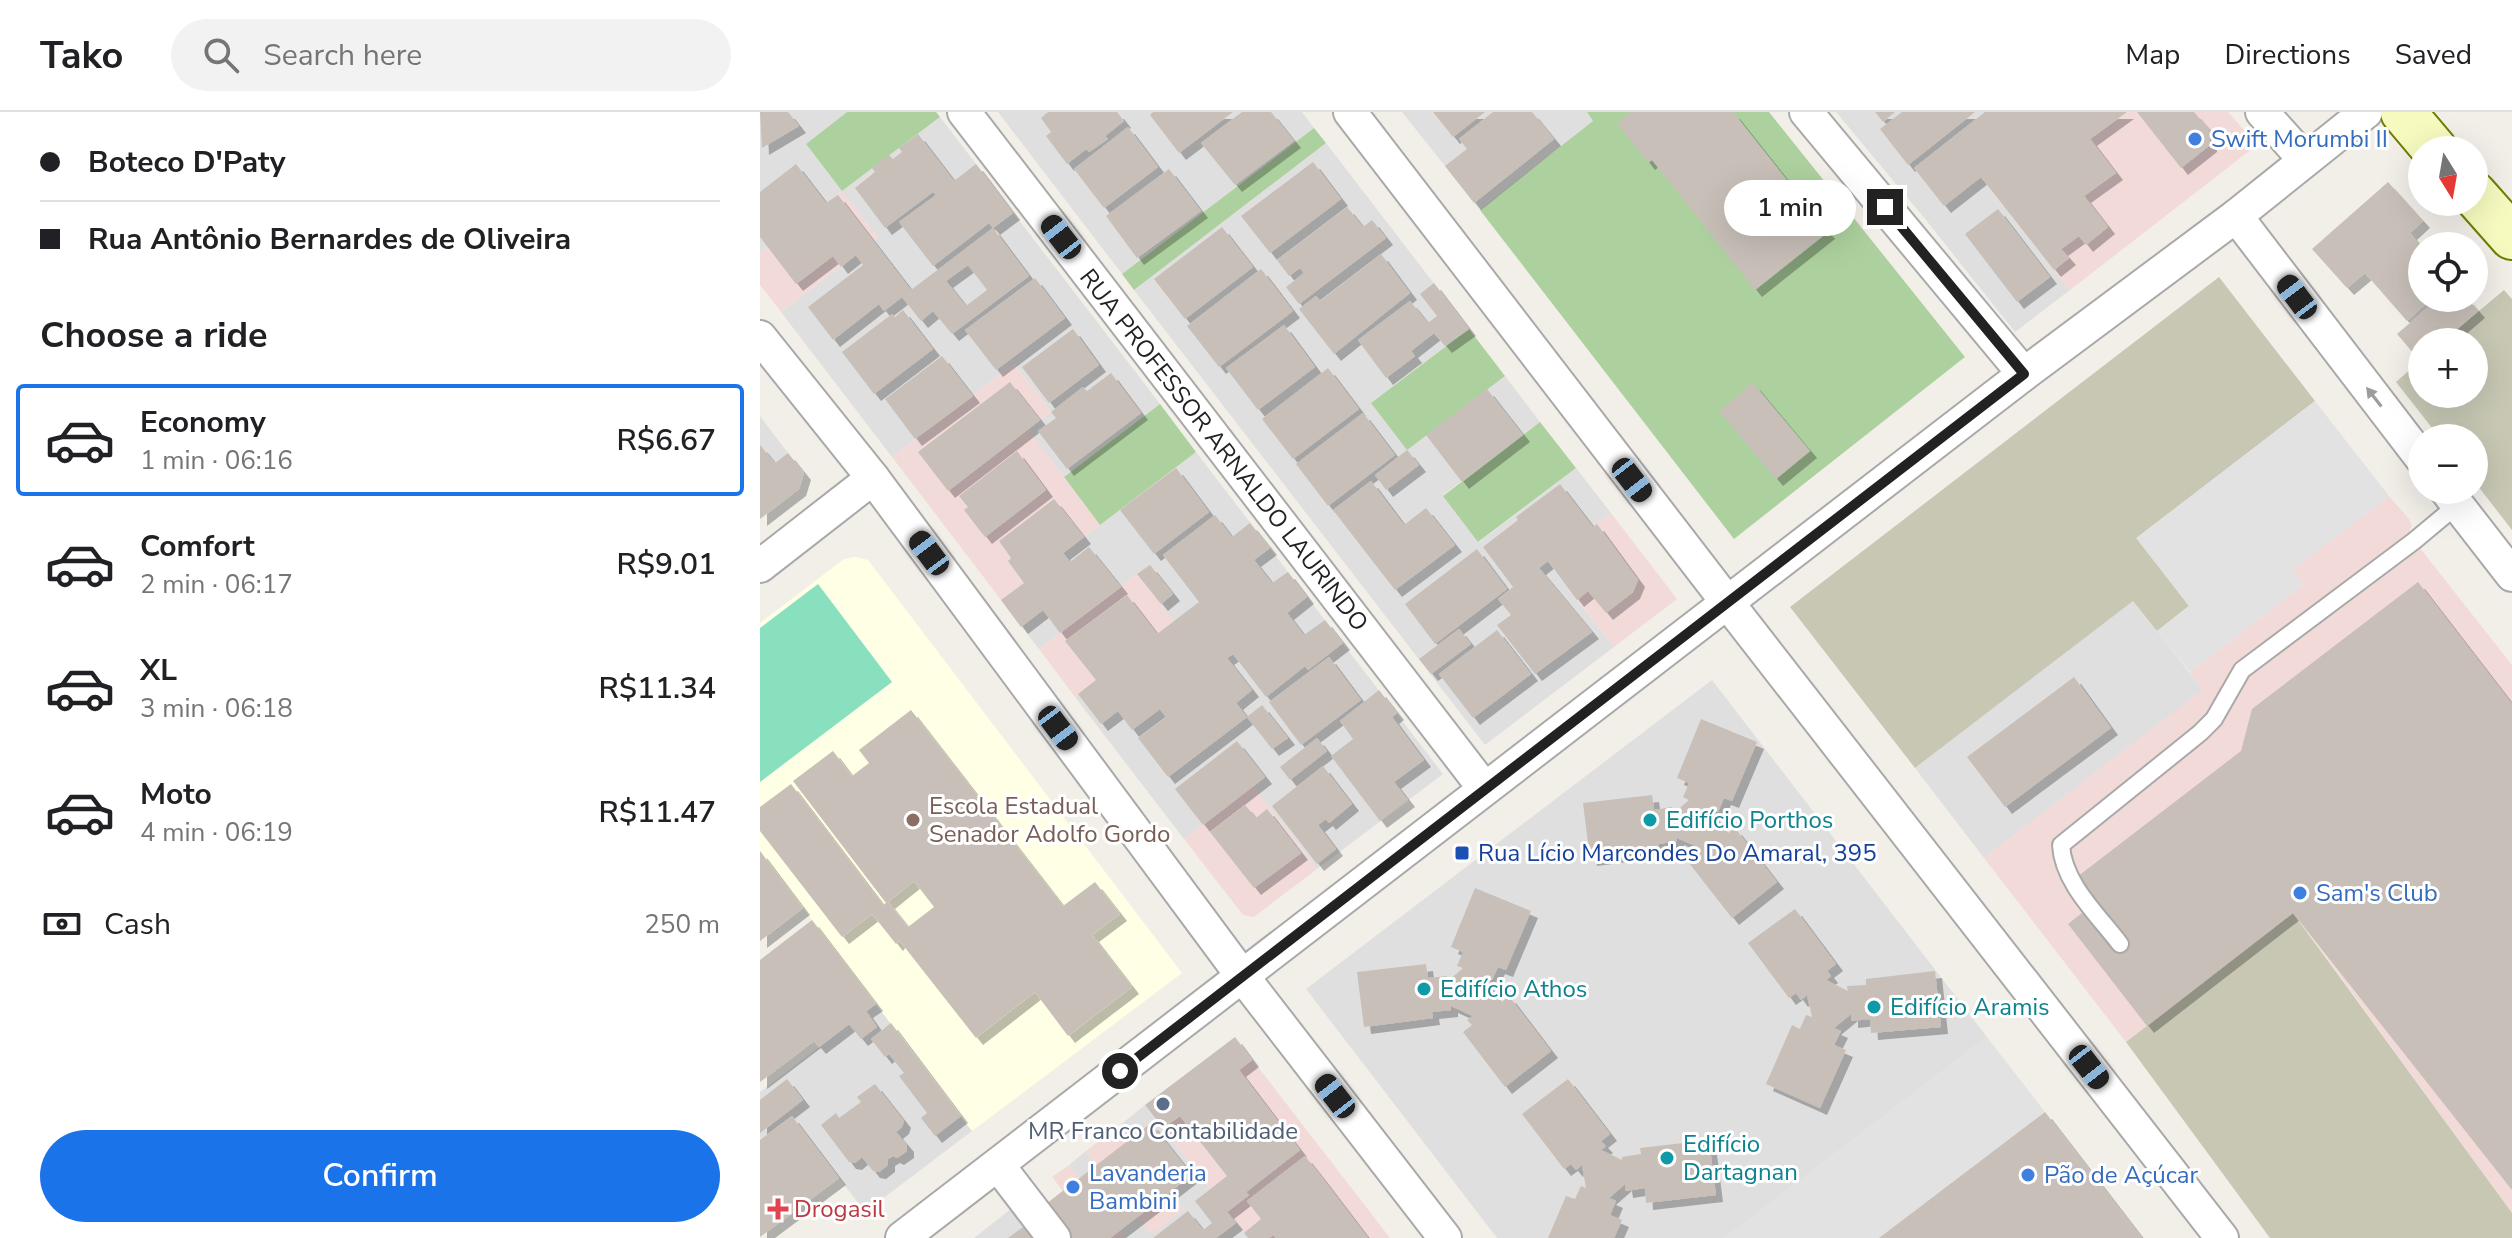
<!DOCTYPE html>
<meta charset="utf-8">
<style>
:root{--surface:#fff;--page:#f2f2f2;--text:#202124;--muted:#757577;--line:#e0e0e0;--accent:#1a73e8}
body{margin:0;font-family:"Nunito Sans",sans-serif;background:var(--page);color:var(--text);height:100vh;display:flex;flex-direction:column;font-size:30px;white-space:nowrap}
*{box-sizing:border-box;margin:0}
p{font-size:26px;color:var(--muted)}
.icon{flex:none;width:44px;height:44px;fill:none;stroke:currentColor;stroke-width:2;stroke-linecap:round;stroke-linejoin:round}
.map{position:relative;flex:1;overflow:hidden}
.details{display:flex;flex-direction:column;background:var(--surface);width:760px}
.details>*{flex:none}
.top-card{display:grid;align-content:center;height:176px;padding:0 40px;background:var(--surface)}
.needle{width:52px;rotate:169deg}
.buttons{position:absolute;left:1648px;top:24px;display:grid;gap:16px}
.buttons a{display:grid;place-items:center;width:80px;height:80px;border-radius:50%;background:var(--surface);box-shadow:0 8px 32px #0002;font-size:40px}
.end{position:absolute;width:36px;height:36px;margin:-18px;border:10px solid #222;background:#fff;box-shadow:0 0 0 4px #fff}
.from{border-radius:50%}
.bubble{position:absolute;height:56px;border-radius:28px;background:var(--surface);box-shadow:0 8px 32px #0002;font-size:26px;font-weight:600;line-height:56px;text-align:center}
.car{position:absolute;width:24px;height:48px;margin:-24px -12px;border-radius:10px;box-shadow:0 0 6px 2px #0007;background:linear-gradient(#222 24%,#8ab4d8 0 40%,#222 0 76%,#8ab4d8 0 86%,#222 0)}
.top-card b{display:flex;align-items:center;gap:28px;height:76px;font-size:30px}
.top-card b+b{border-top:2px solid var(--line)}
.top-card i{width:20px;height:20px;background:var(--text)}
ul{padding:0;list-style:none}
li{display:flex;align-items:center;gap:24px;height:112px;margin:0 16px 12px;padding:0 24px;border:4px solid transparent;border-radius:8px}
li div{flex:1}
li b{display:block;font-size:30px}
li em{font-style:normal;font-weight:600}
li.on{border-color:var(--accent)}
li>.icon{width:72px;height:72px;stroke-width:1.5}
h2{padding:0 40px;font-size:36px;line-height:96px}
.pay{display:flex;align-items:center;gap:20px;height:88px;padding:0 40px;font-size:30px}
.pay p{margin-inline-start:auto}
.button{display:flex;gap:16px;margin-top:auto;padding:16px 40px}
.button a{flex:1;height:92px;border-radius:48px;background:var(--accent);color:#fff;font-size:32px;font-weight:600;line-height:92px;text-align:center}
header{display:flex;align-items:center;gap:48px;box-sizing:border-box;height:112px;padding:0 40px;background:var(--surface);border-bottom:2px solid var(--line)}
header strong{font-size:38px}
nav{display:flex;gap:44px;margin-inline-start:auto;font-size:28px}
.search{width:560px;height:72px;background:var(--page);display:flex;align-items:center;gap:20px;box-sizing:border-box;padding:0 28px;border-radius:44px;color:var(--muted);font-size:30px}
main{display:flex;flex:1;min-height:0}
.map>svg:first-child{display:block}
.residential{fill:#e0dfdf}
.commercial{fill:#f2dad9}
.education{fill:#ffffe5}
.construction{fill:#c7c7b4}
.forest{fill:#add19e}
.pitch{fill:#88e0be}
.parking{fill:#e2e2e2}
.building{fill:#c7bfb8;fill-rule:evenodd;filter:url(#shadow)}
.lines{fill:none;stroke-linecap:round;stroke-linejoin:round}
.lane-casing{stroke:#a9a9a9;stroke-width:20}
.street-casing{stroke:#a9a9a9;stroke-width:36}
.secondary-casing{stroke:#707d05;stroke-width:48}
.lane{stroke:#fff;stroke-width:16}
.street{stroke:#fff;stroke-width:32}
.secondary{stroke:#f7fabf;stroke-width:44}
.oneway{fill:#9c9c9c}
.route{stroke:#222;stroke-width:10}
.shop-dot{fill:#3f7fe0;stroke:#fff;stroke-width:3}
.education-dot{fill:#8d6e63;stroke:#fff;stroke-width:3}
.culture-dot{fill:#0f9aa8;stroke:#fff;stroke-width:3}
.transit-dot{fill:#1a4fb4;stroke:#fff;stroke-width:3}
.service-dot{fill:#5c6f8a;stroke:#fff;stroke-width:3}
.health-dot{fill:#e0444e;stroke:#fff;stroke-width:3}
.labels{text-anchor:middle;stroke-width:6;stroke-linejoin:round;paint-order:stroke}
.shop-label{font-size:24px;fill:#366cbe;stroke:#fff;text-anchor:start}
.street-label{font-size:24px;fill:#222;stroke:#fff}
.education-label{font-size:24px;fill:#785e54;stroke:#fff;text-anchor:start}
.culture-label{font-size:24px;fill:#0d838f;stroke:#fff;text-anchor:start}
.transit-label{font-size:24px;fill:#164399;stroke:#fff;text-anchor:start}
.service-label{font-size:24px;fill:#4e5e75;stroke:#fff}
.health-label{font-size:24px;fill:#be3a42;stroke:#fff;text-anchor:start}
</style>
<header>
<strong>Tako</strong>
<div class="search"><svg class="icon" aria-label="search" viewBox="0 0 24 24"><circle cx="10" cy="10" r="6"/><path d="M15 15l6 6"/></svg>Search here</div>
<nav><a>Map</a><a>Directions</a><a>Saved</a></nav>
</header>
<main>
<section class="details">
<div class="top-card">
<b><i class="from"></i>Boteco D'Paty</b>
<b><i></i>Rua Antônio Bernardes de Oliveira</b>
</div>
<h2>Choose a ride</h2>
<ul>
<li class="on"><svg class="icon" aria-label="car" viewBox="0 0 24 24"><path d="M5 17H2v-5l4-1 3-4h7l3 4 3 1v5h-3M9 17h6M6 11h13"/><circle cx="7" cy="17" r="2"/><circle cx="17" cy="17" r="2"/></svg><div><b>Economy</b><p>1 min · 06:16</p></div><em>R$6.67</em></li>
<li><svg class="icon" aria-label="car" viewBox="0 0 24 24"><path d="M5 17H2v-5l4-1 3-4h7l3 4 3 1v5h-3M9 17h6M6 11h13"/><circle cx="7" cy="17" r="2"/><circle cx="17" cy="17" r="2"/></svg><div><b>Comfort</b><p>2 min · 06:17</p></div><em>R$9.01</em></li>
<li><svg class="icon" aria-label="car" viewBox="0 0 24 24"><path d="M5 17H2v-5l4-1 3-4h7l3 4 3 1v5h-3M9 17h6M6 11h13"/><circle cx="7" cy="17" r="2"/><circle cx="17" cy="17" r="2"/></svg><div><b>XL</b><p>3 min · 06:18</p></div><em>R$11.34</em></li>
<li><svg class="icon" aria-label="car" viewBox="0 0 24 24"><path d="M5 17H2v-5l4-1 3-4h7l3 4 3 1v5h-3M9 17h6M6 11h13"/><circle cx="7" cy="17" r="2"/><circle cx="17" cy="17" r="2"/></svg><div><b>Moto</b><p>4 min · 06:19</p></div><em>R$11.47</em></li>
</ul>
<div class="pay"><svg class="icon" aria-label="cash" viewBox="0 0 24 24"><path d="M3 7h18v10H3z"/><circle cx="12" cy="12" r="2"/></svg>Cash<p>250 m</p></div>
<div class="button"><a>Confirm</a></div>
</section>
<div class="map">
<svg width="1752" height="1126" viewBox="0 0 1752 1126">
<defs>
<filter id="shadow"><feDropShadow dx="7" dy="7" stdDeviation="0" flood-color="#0004"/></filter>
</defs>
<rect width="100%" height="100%" fill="#f2efe9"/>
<g class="residential">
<polygon points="0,0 87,0 46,32 82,79 180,5 400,292 304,365 267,318 291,300 254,252 132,345 21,200 118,126 82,80 0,141"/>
<polygon points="238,0 542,0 554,16 362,162"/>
<polygon points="642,0 827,0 834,9 720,98"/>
<polygon points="1076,0 1304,0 1222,65 1310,178 1255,220 1166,108"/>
<polygon points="566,31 709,217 611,291 727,277 745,264 780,310 683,383 719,430 816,356 851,401 788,450 854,535 725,633 374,178"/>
<polygon points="0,304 28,341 0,363"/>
<polygon points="436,340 683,662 557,757 493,675 424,727 315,585 414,510 377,462 279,537 241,488"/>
<polygon points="1373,488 1443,578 1224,746 1155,656"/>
<polygon points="952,568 1227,925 965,1126 737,1126 546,877"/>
<polygon points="116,892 212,1019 105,1100 32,1004 0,1028 0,980"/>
<polygon points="385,993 488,1126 365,1126 309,1053 326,1039 391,1122 424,1097 359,1014"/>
<polygon points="256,1093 282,1126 214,1126"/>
</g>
<g class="commercial">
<polygon points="1304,0 1468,0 1497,33 1310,178 1221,65"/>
<polygon points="82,79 118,126 21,200 0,173 0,141"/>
<polygon points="254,252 291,300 268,318 340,413 241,488 132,345"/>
<polygon points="1629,384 1649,407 1652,414 1648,421 1752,553 1752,1101 1534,801 1366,930 1224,746 1442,578 1430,560 1543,473 1532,458"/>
<polygon points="851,401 917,487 854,535 788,449"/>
<polygon points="377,462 414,509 315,585 279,537"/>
<polygon points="493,674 557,757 494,805 483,803 424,727"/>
<polygon points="492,948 505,964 630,1126 488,1126 403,1016"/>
<polygon points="359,1014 424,1097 391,1123 326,1039"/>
<polygon points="309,1053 365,1126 339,1126 292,1065"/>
</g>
<polygon class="education" points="95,445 108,448 422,861 212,1019 0,739 0,511 84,447"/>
<g class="construction">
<polygon points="1459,165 1555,289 1377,426 1429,494 1397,519 1373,489 1155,656 1030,495"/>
<polygon points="1744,178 1752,187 1752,418 1714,369 1714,326 1680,326 1636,270 1662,247 1662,282 1714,282 1714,230 1682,230"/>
<polygon points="1533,801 1752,1101 1752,1126 1510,1126 1366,930"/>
</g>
<g class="forest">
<polygon points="87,0 176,0 180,5 82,79 46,32"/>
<polygon points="827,0 1009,0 1205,245 974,427 720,98 833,9"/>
<polygon points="554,16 566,31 374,178 362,162"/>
<polygon points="709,217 745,264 647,338 611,291"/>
<polygon points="400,292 436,340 340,413 304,365"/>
<polygon points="780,310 816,356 718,430 683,384"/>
</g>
<polygon class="pitch" points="58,472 132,570 0,670 0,516"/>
<g class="parking">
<polygon points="1555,289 1629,384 1533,458 1543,473 1430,560 1397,519 1429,494 1376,426"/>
<polygon points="1227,925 1285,1000 1119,1126 965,1126"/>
</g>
<g class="building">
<polygon points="0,0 28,0 39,14 2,36"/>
<polygon points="288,0 357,0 364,9 345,24 348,27 329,40 326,37 307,52 286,24 291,20 281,6"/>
<polygon points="393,0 473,0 419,41 390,3"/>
<polygon points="482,0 511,0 534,29 475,73 441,31"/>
<polygon points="673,0 725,0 693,25"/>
<polygon points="733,0 772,0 794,27 714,91 685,54 707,37 699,27"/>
<polygon points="871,0 973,0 1068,120 995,178 892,48 888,51 857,11"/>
<polygon points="1115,0 1135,0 1123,10"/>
<polygon points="1142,0 1215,0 1148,53 1120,17"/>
<polygon points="1225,0 1367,0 1330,27 1356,61 1324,84 1348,115 1326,133 1319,124 1301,137 1309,146 1294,158 1221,65 1184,94 1154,56"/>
<polygon points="1377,0 1434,0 1449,17 1450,33 1421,56"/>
<polygon points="368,15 398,55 344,96 314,57"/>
<polygon points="158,22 194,69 216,52 253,101 233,116 229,111 173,154 139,110 176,83 173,80 125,116 95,76 115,60 112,56 129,43 133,47 142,40 139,36"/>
<polygon points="553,50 581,87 510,141 481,104"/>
<path d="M36 52 66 91 78 83 151 178 233 116 269 164 192 222 173 199 161 209 142 185 124 199 119 192 73 228 48 195 103 153 96 143 81 155 73 144 36 172 0 125V80ZM208 153 227 178 206 194 186 169Z"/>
<polygon points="409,57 441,99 377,146 346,104"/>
<polygon points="1628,70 1663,109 1650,121 1662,136 1662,186 1672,186 1647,209 1605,161 1587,176 1552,137"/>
<polygon points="587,95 603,115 612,108 626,126 539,192 526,175 544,161 540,156 529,164 517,148"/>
<polygon points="1238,97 1290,165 1257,190 1205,122"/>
<polygon points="462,115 493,155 425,207 394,167"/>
<polygon points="621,142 650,181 574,242 539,197 556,184 560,189"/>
<polygon points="501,157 533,199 459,255 427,214"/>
<polygon points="275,166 305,206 236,258 205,218"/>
<polygon points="674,171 709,217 685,234 674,221 651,239 655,244 626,266 598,228 650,189 668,211 677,204 660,182"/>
<polygon points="1679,186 1707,186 1718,199 1682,230 1662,230 1660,249 1637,222"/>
<polygon points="143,198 173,237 114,282 82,240 132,202 135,205"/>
<polygon points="524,213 555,255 498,298 466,256"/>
<polygon points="313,217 339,253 289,291 262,255"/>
<polygon points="182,244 213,284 155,327 125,287"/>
<polygon points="568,256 599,297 533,347 502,307"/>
<polygon points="351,261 381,301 307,357 278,319 296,306 291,300 323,275 327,279"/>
<polygon points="250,270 280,308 188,379 158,340"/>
<polygon points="993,271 1050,339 1016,367 959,299"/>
<polygon points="727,277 763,323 702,370 666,323"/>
<polygon points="603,301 635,343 568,394 536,352"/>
<polygon points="0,333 15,351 28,341 44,361 39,377 0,407"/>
<polygon points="647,338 659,353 626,378 615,363"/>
<polygon points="257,339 286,378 225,425 204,398 208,395 199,384"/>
<polygon points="416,356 449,400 394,442 360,398"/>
<polygon points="611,369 644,413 666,396 695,433 635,478 573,398"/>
<polygon points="800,372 833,415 837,412 878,468 873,480 846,501 828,479 817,488 788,449 779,456 832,520 775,562 737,513 751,503 738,487 753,475 723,435 758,408 756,405"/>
<polygon points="294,387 324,425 303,441 310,450 329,435 361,475 300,521 283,498 261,515 241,488 264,471 248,449 251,446 239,429"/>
<polygon points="455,403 472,425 490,411 510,436 494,448 512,471 528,460 547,485 527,501 544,523 565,508 583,531 548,558 545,554 506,585 473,542 467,546 492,578 476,591 487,605 408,665 378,626 406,605 400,597 372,618 358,599 341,612 318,582 336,568 305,529 367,483 397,522 439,490 403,443"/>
<polygon points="717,437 747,477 675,532 645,492"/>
<polygon points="390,453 413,482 401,492 377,462"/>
<polygon points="1658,470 1752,592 1752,1078 1533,801 1387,914 1308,812 1327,797 1359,840 1368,834 1317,765 1481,639 1492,597"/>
<polygon points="699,517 711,532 671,562 659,547"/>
<polygon points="737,518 771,562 713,606 679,562"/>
<polygon points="569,545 601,588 541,633 509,590"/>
<polygon points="1314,565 1351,616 1245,695 1207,645"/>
<polygon points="619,578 637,601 632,605 664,648 634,670 648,688 620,709 571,644 593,627 580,609"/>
<polygon points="502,593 528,626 512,637 487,605"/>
<path d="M151 598 303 794 335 770 360 802 332 823 372 875 308 924 275 880 216 926 139 828 136 832 112 802 82 825 0 719V695L31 672 123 793 126 791 33 669 73 639 92 664 109 651 99 638ZM154 769 174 795 148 815 128 790Z"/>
<polygon points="941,607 997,630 972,689 964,686 958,700 952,698 957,720 963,715 968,721 975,716 1017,770 972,806 929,751 938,745 933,739 938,735 917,726 917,729 899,732 899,738 830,747 823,691 892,683 894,698 912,695 913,702 929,688 923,685 929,671 917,666"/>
<polygon points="557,626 567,639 530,668 520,655"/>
<polygon points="477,629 505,665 443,713 415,677"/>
<polygon points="563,654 592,692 569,711 566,707 558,713 576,737 557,752 512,694"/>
<polygon points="485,693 496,706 507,697 541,741 494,776 450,720"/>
<polygon points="0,739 43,796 0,829"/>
<polygon points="715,776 771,799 746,858 738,855 732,868 726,866 731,888 737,884 742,890 749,884 791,939 745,975 703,920 712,913 707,908 713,904 691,894 691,898 672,900 673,906 604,915 597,860 666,852 668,866 687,864 687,870 703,856 697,854 703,840 691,835"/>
<polygon points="1035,797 1076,852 1067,859 1071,864 1066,868 1088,879 1087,874 1106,873 1106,867 1175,859 1181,915 1111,921 1110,907 1091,909 1091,902 1074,916 1081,919 1074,933 1086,938 1060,996 1006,972 1032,913 1040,917 1046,903 1052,905 1047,883 1041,888 1036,881 1029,886 988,831"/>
<polygon points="52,808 116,892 106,899 117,915 101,927 89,912 59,935 54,929 0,970 0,848"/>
<polygon points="131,911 201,1004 175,1024 161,1006 167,1001 139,964 144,961 129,942 125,945 111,927"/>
<polygon points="475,925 492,948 479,958 540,1038 486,1080 489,1083 467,1100 476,1111 456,1126 393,1126 428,1099 443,1118 452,1111 435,1089 467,1064 420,1004 403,1016 385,993"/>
<polygon points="27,967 43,988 0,1021 0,988"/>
<polygon points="808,967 850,1022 841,1029 846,1034 841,1038 862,1048 862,1045 881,1042 880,1036 949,1028 956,1083 886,1091 885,1076 866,1079 865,1072 849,1086 856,1089 850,1103 862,1108 854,1126 788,1126 806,1084 815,1087 821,1074 826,1076 822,1053 816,1058 811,1052 804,1057 762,1002"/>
<polygon points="115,972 144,1009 142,1015 136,1020 147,1033 147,1039 137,1046 133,1044 128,1047 128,1053 119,1060 113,1059 102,1045 95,1051 89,1050 61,1013 76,1001 79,1006 101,990 97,985"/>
<polygon points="1285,1000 1382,1126 1119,1126"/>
<polygon points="32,1004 79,1066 0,1125 0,1028"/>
<polygon points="391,1011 432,1063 350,1126 307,1126 282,1095"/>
<polygon points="545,1044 560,1063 608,1126 516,1126 513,1123 509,1126 488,1126 484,1121 501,1107 487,1089"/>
<polygon points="270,1110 282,1126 248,1126"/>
</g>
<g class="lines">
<defs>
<path id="lane" d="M1360 832C1338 803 1303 771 1301 733L1440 621 1454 607 1482 558 1654 429 1697 393"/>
<g id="street">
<polyline points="204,0 724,676"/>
<polyline points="590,0 967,490 1462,1126"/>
<polyline points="1046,0 1264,262"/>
<polyline points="1502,0 1545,48"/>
<polyline points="1476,104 1662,347"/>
<polyline points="0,225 113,366 483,865 685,1126"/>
<polyline points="1686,378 1752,463"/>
<polyline points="0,454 113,366"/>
<polyline points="238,1053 294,1126"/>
<polyline points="142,1126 1264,262 1476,104 1606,0"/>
</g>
<g id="secondary">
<polyline points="1643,0 1675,38"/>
<polyline points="1714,82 1752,125"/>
</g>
</defs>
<use href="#lane" class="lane-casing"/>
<use href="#street" class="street-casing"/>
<use href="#secondary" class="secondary-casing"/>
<use href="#lane" class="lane"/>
<use href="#street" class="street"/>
<use href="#secondary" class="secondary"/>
</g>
<defs><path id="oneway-solid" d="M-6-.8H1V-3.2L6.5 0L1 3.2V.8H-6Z" transform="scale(2)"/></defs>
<use class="oneway" href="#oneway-solid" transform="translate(1614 285) rotate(-128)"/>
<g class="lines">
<polyline class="route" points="360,959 1264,262 1125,95"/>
</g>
<g class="shop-dot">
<circle cx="1435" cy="27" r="8"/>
<circle cx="1540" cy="781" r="8"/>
<circle cx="1268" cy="1063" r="8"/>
<circle cx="313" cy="1075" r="8"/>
</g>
<circle class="education-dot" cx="153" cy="708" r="8"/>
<g class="culture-dot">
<circle cx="890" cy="708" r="8"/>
<circle cx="664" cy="877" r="8"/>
<circle cx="1114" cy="895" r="8"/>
<circle cx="907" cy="1046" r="8"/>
</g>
<rect class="transit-dot" x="694" y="733" width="16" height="16" rx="4"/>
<circle class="service-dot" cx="403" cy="992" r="8"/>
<path class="health-dot" d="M14 1085h8v8h8v8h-8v8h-8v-8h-8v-8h8z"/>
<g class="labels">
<g class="shop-label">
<text x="1451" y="35">Swift Morumbi II</text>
<text x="1556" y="789">Sam's Club</text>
<text x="329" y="1069">Lavanderia<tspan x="329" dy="28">Bambini</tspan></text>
<text x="1284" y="1071">Pão de Açúcar</text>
</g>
<g class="street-label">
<text transform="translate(464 338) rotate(52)" y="8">RUA PROFESSOR ARNALDO LAURINDO</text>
</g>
<g class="education-label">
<text x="169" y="702">Escola Estadual<tspan x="169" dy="28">Senador Adolfo Gordo</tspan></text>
</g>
<g class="culture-label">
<text x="906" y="716">Edifício Porthos</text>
<text x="680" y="885">Edifício Athos</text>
<text x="1130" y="903">Edifício Aramis</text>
<text x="923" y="1040">Edifício<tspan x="923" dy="28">Dartagnan</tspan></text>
</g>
<g class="transit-label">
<text x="718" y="749">Rua Lício Marcondes Do Amaral, 395</text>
</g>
<g class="service-label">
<text x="403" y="1027">MR Franco Contabilidade</text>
</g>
<g class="health-label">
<text x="34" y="1105">Drogasil</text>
</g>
</g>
</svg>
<div class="buttons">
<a><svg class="needle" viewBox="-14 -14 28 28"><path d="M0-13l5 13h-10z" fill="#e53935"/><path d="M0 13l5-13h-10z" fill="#757577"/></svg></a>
<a><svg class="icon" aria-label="locate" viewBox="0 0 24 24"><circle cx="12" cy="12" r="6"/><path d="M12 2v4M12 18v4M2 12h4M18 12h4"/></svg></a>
<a>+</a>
<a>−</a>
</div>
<i class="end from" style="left:360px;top:959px"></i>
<i class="end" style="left:1125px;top:95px"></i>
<div class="bubble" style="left:964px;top:68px;width:132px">1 min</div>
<i class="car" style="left:301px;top:125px;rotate:322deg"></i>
<i class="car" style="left:1537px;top:185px;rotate:323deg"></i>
<i class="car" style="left:872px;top:368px;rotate:142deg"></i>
<i class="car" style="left:169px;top:441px;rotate:323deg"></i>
<i class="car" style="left:298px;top:616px;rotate:143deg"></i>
<i class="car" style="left:1329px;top:955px;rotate:142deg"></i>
<i class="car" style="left:575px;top:984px;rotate:322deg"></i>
</div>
</main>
